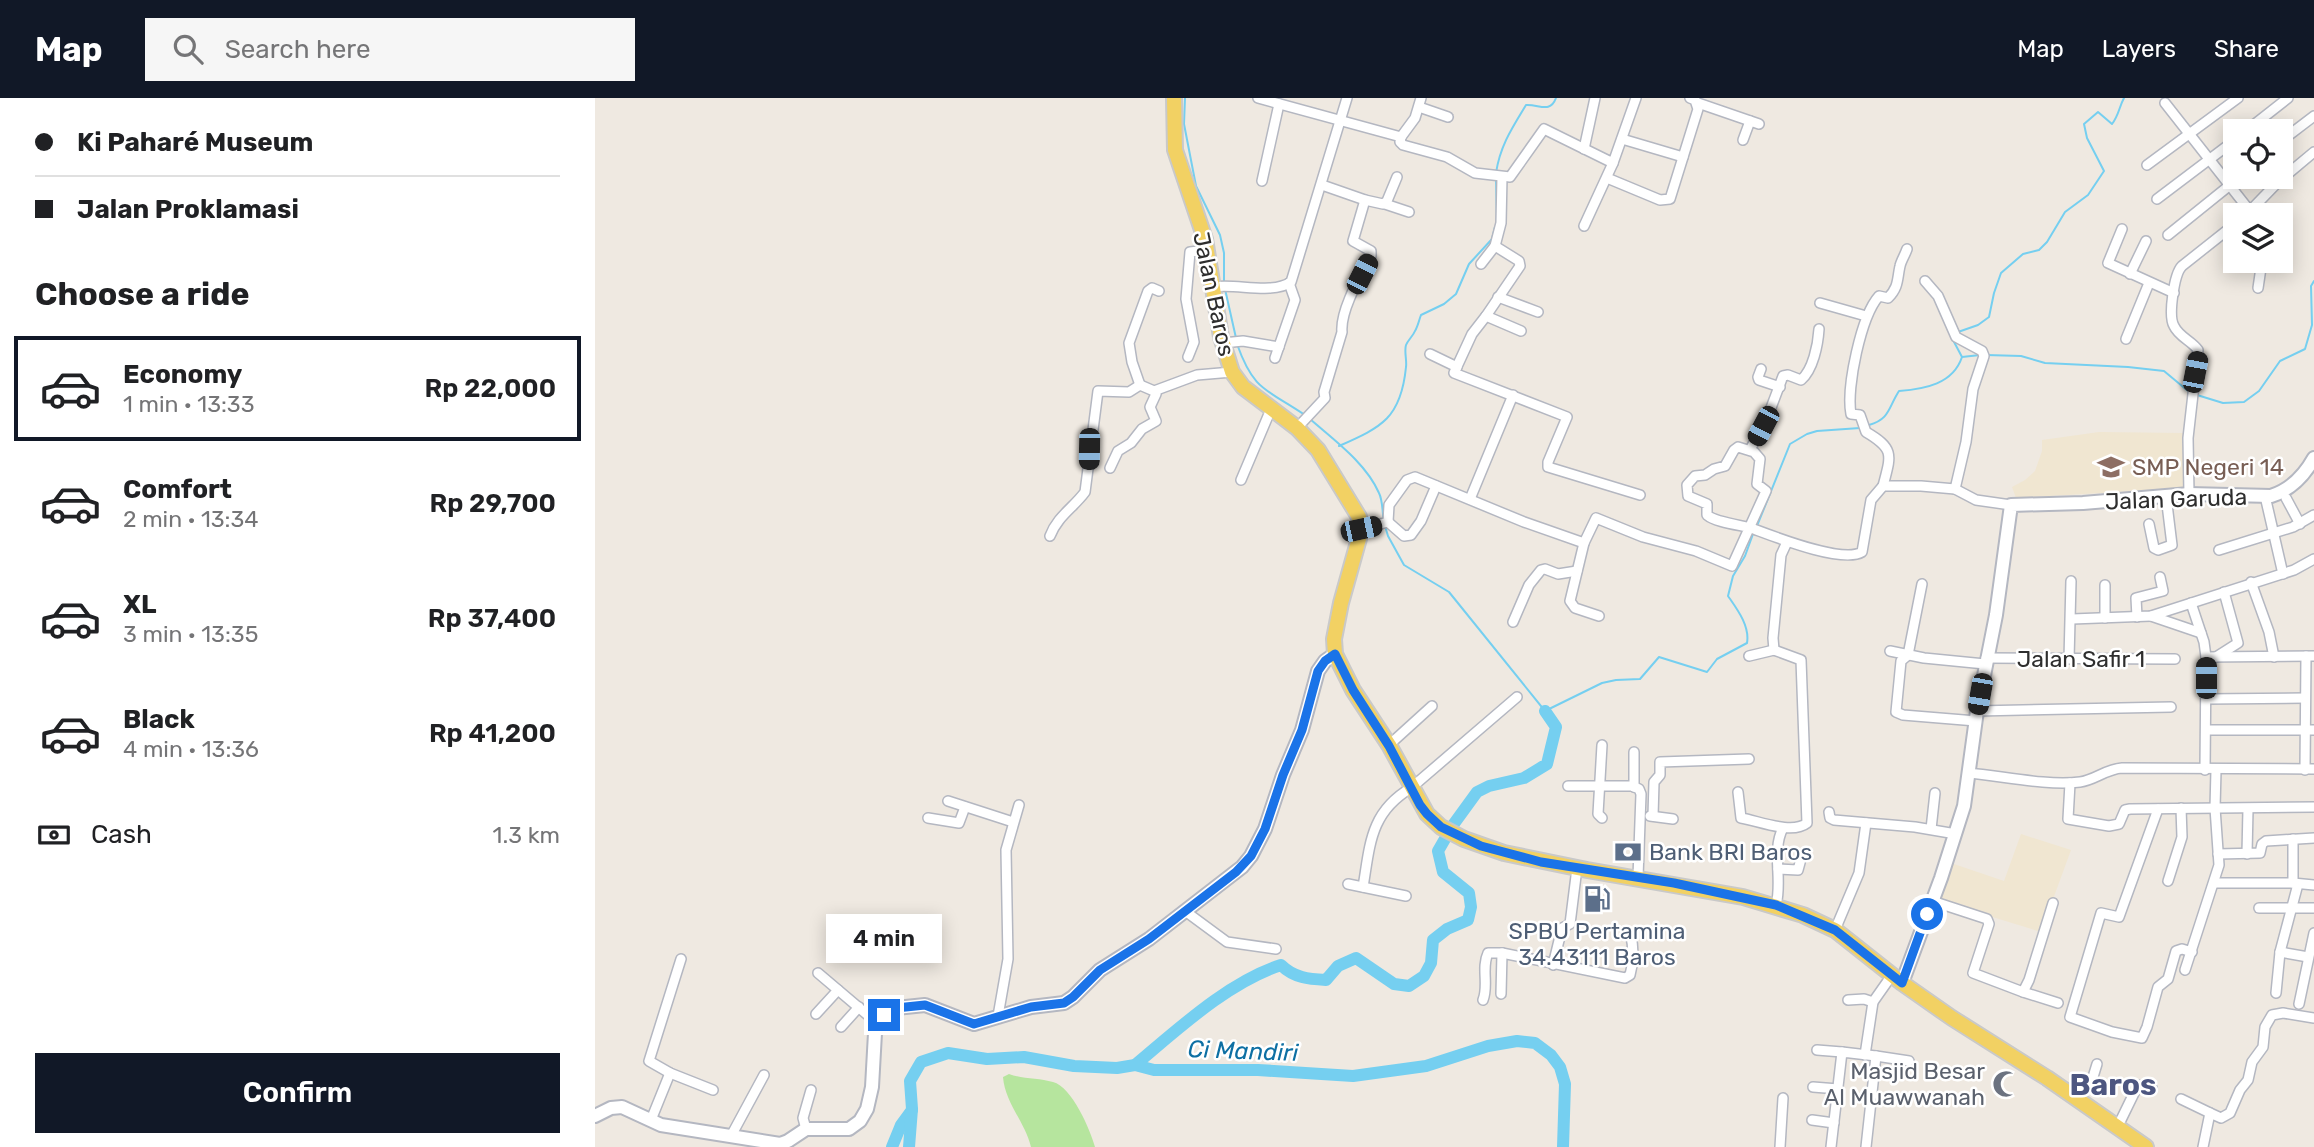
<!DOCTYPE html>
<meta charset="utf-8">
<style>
:root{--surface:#fff;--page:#f6f6f6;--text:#202124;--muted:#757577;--line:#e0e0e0;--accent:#111827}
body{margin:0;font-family:Rubik,sans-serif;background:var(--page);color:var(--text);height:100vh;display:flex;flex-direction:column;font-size:26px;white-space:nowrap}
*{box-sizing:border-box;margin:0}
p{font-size:23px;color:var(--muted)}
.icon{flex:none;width:38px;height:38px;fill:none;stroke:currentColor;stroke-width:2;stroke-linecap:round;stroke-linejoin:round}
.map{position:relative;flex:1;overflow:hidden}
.drawer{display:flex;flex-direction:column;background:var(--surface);width:595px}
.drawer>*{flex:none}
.banner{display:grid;align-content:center;height:154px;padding:0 35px;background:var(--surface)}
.fabs{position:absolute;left:1628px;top:21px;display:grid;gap:14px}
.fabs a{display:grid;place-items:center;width:70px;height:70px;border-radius:0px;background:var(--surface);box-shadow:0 4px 18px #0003;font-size:35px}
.end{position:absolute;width:32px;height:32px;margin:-16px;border:9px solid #1a73e8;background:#fff;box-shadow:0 0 0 4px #fff}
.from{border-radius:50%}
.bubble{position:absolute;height:49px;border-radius:0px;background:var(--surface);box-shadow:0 4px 18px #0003;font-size:23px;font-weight:600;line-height:49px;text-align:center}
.car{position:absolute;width:21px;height:42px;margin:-21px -10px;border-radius:9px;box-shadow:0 0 5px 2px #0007;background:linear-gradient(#222 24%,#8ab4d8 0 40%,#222 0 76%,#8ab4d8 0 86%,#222 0)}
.banner b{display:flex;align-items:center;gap:24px;height:66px;font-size:26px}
.banner b+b{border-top:2px solid var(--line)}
.banner i{width:18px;height:18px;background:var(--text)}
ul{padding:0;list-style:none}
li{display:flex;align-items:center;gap:21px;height:105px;margin:0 14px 10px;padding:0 21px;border:4px solid transparent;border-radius:0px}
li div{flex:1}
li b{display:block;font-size:26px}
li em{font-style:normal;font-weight:600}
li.current{border-color:var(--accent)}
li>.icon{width:63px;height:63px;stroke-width:1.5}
h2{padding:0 35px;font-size:32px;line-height:84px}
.pay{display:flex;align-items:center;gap:18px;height:77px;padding:0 35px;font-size:26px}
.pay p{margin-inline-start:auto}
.button{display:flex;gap:14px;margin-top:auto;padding:14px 35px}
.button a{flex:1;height:80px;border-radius:0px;background:var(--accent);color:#fff;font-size:28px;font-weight:600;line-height:80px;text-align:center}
header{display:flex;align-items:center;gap:42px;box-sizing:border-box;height:98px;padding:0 35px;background:var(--accent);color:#fff}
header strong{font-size:33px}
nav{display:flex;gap:38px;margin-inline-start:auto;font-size:24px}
.search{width:490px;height:63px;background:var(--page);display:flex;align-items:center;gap:18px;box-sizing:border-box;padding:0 24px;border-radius:0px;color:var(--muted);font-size:26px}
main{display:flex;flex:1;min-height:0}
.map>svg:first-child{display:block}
.education{fill:#f0e6d1}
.green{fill:#b6e59e}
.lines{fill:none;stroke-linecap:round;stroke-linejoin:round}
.stream{stroke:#75cff0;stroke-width:2}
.river{stroke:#75cff0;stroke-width:12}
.street-casing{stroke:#b4b7c1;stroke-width:12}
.secondary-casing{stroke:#b4b7c1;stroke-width:16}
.primary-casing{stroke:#c9c9c9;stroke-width:18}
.street{stroke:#fff;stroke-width:9}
.secondary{stroke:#fff;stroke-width:12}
.primary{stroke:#f2d163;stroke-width:14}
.route{stroke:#1a73e8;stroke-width:9}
.labels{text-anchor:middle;stroke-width:5;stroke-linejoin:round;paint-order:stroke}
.street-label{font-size:23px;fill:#2e2e2e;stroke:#fff}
.education-label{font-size:23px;fill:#785e54;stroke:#fff;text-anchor:start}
.service-label{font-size:23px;fill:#4e5e75;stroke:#fff;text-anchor:start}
.worship-label{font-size:23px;fill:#5b616d;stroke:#fff;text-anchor:end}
.water-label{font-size:24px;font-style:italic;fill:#0d6fa3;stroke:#fff}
.district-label{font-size:30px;font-weight:bold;fill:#4d5680;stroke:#fff}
</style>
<header>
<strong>Map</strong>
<div class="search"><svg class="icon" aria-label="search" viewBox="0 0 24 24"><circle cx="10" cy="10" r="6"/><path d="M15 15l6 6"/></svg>Search here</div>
<nav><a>Map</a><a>Layers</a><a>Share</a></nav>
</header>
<main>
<section class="drawer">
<div class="banner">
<b><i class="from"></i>Ki Paharé Museum</b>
<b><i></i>Jalan Proklamasi</b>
</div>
<h2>Choose a ride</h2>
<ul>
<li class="current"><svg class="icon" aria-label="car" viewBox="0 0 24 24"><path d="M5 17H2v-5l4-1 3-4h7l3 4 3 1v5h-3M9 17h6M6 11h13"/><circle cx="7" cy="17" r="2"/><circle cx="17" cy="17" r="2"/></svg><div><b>Economy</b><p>1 min · 13:33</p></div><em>Rp 22,000</em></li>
<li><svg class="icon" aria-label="car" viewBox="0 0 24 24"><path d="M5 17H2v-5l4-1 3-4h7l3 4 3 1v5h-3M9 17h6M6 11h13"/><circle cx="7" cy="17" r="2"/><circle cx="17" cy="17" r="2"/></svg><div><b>Comfort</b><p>2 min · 13:34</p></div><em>Rp 29,700</em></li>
<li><svg class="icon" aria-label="car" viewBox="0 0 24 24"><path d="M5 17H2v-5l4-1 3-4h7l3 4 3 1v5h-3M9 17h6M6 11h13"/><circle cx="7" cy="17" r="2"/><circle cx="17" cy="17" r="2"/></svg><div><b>XL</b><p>3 min · 13:35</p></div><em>Rp 37,400</em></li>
<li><svg class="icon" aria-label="car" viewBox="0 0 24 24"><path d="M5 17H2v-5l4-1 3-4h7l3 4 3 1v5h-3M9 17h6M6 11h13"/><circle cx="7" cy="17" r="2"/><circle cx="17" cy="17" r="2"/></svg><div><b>Black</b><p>4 min · 13:36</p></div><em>Rp 41,200</em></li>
</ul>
<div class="pay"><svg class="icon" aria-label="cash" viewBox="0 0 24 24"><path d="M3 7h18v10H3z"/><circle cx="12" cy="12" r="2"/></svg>Cash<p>1.3 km</p></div>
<div class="button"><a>Confirm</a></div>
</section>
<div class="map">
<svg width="1719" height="1049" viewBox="0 0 1719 1049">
<rect width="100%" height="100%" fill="#efe9e1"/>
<g class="education">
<polygon points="1504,334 1588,335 1591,390 1421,400 1417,389 1430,382 1440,373 1447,353 1447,342"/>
<polygon points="1426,736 1476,752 1446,834 1342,802 1356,765 1409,783"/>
</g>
<path class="green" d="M414 976C428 981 444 980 458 984 477 989 495 1031 500 1049H436C430 1024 410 1005 408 979Z"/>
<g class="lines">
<g class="stream">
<polyline points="590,0 589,26 601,88 625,137 629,155 629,185"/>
<path d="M901 75C905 48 917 30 931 7 944 6 955 16 961 0"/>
<polyline points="901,80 902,124"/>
<polyline points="630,191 641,240"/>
<path d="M1363 234 1383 227 1394 219 1399 195 1406 175 1428 156 1444 152 1452 144 1470 114 1493 97 1509 73 1492 40 1489 26 1503 14 1517 26C1524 17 1524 9 1529 0"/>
<path d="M642 246C659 294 672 291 710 317"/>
<polyline points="1391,257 1426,258 1450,265 1533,269 1569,273 1593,293"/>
<polyline points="1367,259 1385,257"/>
<polyline points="1602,297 1628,305 1649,304 1664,293 1685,263 1710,251 1717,227 1716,188 1719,183"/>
<path d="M715 321C739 342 771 365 784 395 788 403 787 414 789 423"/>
<path d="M1274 327C1295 321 1293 310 1304 293 1330 291 1358 286 1367 259L1358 242"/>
<path d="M744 348C787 329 806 320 811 269 812 262 809 253 811 247 813 242 818 238 820 233 823 228 824 222 826 217L849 206 861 196 874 166 897 141 900 129"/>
<path d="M790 428 793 438 809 467 854 494 950 613 1007 585 1021 582 1045 581 1064 559 1112 574 1122 561 1152 545C1155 528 1142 511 1133 498L1138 478 1150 458 1158 436"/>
<polyline points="1162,428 1195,346 1212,336 1222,333 1265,330"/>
</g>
<g class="river">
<path d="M540 967C582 932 633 884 686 867 699 880 714 881 731 882L743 868 761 860 799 886 814 888 829 878 836 865 838 842 852 831 873 822 876 809 874 795 848 774 843 753 858 727 882 694 894 688 929 680 952 666 961 629 950 613"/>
<polyline points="297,1049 306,1027 317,1012"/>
<polyline points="314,1049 317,1011 315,983 326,964 353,955 392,961 429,959 479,968 522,970 540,967 559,972 663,972 758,978 831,968 893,948 922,943 940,945 956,957 965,969 970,986 968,1049"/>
</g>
<defs>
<g id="street">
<polyline points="663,0 806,39"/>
<polyline points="1103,5 1164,26"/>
<polyline points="1570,5 1658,117"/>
<polyline points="824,9 853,19"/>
<polyline points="1651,33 1693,0"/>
<polyline points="806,39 805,44 808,47 852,59 880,75 915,79 949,31 1018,65 1041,0"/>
<polyline points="806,39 820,20 826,0"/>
<polyline points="1027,41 1088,59"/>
<polyline points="1148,42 1155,23"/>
<polyline points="1685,44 1719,18"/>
<polyline points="989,51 1000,0"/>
<polyline points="1552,67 1643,0"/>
<polyline points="1012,80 1065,102 1075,101 1103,11 1100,2 1095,0"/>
<polyline points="667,83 684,6"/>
<polyline points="727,87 770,102 788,106 792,103 802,79"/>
<polyline points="1562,101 1640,42"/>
<polyline points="790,106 814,114"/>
<polyline points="1651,117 1683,84 1719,54"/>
<polyline points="989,128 1018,65"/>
<polyline points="1527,131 1513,165 1579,195"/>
<polyline points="1573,137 1645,79"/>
<polyline points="900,148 924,163 925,168 891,218 926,233"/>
<polyline points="886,166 900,148 906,125 907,79"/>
<polyline points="1535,176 1551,143"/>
<polyline points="1330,183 1343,198 1361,239 1387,253 1389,258 1378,291 1371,344 1360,391"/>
<path d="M618 189C641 185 677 197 696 184L752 0"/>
<polyline points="1663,190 1667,163"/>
<polyline points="903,199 943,214"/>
<polyline points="1225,205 1271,218"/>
<polyline points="891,218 877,236 859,275 972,319 953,364 953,369 1045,397"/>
<polyline points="1531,241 1554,185"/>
<polyline points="628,245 648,243 684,249"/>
<polyline points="835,256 862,269"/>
<polyline points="593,259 599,244 591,201 595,154 612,152"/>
<polyline points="680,260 700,202 694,185"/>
<polyline points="1166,271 1163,279 1164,282 1185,289"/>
<polyline points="545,287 537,264 534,245 553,193 557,190 564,193"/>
<path d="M702 330 730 300 729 294 747 234C745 212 766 177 776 158V153L758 143 770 102"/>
<path d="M1155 352 1174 315 1188 278 1193 277 1206 282C1218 272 1223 247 1224 231"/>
<polyline points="515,370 523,353 536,345 547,331 561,323 555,309 561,296 559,293"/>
<polyline points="646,382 676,311"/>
<path d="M1288 388C1296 357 1300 351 1271 334L1265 317 1256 316C1251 290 1266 218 1284 198L1293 200C1304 189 1302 181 1305 168 1306 163 1310 157 1312 151"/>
<path d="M1594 396 1593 340 1603 252C1597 243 1584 239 1579 228 1573 218 1579 176 1587 168L1640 126"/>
<polyline points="1670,398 1688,476"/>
<polyline points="1691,400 1705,426"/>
<polyline points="875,401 918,297"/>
<polyline points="793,424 809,438 816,437 826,423 841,388"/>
<polyline points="1554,426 1559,450 1563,452 1577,447 1571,398"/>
<polyline points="766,431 793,424 794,407 812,382 820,379 929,424 989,445 975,503 980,510 1004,518"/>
<path d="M455 438C462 419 478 410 490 394L503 293 534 294 545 287 559 293 602 277 637 274"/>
<path d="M989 445 1001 420 1048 439 1101 453 1137 468 1171 393 1162 386 1165 361 1159 354 1143 349 1139 352 1130 368 1119 371 1110 377 1100 378 1092 387 1093 398 1112 406V417C1120 424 1144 427 1156 430 1178 438 1247 466 1267 454L1276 402 1288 388H1326L1360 391 1381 402 1416 407"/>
<polyline points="1624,452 1698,429 1719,417"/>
<polyline points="1656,484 1674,534 1679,559"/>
<polyline points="1327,486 1313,557 1306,563 1301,614 1308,617 1381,623"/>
<polyline points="1510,487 1510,520"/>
<polyline points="1596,505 1609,544 1611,559 1610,672"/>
<polyline points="1556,518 1606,535"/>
<polyline points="1542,519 1541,500 1568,493 1565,479"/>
<polyline points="1477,521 1556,518 1699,472 1719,461"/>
<polyline points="918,524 934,487 946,472 950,471 963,476 982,473"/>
<polyline points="1179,552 1178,540 1186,457 1192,444"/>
<polyline points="1295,553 1329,560 1390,566"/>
<polyline points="1154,558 1179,552"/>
<polyline points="1611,559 1719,558"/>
<polyline points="1621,559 1643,545 1629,494"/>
<polyline points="1391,560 1580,561"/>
<polyline points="1474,561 1476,483"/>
<polyline points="1611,601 1710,600"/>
<polyline points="1382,613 1576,609"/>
<polyline points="1611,632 1719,632"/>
<polyline points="794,647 837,608"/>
<polyline points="1007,647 1003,716 1007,720"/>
<polyline points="1710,672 1711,558"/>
<path d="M1373 675C1408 678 1451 688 1485 684 1500 682 1511 671 1527 670L1719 671"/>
<polyline points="1475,685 1473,721 1514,728 1524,726 1530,712 1535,711 1719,709"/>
<polyline points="973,688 1037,688 1044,691 1046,696 1043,779"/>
<polyline points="1039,689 1039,654"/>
<path d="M1143 694 1146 720C1164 723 1197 737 1212 725L1206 562 1179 552"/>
<polyline points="353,703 418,724"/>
<polyline points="1563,711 1524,819 1506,815 1475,919 1517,934 1547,940 1552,929 1563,889 1573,881 1581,853 1587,851 1597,854"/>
<polyline points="1234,714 1235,720 1239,722 1320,729 1361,736"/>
<polyline points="1055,718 1078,721"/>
<polyline points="1058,718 1059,684 1065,677 1065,664 1154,661"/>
<polyline points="333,720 364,725 370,709"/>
<polyline points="1336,731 1340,695"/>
<polyline points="1623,756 1665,755 1667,746 1671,743 1719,740"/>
<polyline points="1652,756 1653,711"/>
<polyline points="1183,771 1203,772 1206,761"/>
<polyline points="1573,783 1587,739 1586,710"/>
<polyline points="1619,785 1698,785 1719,787"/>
<polyline points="1698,785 1698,741"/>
<polyline points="753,786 811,798"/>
<path d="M768 789C775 747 775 714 816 690L922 599"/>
<polyline points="1337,803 1392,821 1394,826 1378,875 1428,894 1434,882 1458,805"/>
<path d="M1181 807C1188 782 1176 753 1188 730"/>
<polyline points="1664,810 1719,810"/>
<polyline points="590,813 632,844 681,851"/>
<polyline points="1240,832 1264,775 1271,725"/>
<polyline points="1685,854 1713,859"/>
<polyline points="86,861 54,963 75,975 118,992"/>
<polyline points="958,867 967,830 975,826 982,770"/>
<polyline points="1590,872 1624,767 1620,710 1621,672"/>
<polyline points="223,875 282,925"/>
<polyline points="1428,894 1463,905"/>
<polyline points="1681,895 1685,854 1703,786"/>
<polyline points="906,896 907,855"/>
<path d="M888 902C894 887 886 870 893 855H907L1030 880 1035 877C1039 863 1039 849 1035 835"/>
<polyline points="1253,902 1269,901 1278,904"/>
<polyline points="1704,906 1719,835"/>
<polyline points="221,916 243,892"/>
<polyline points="403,918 413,861 411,752 424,707"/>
<polyline points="246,929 264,909"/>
<polyline points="1222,952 1247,954"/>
<polyline points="1270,957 1278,904 1297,877"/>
<polyline points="1281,958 1314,963"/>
<polyline points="1218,989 1243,991"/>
<polyline points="1478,999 1488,984 1498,979 1502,966"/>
<polyline points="1586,1001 1615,1015"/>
<polyline points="56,1022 75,975"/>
<polyline points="1217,1022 1239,1025"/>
<polyline points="1522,1030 1543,987 1557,990"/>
<polyline points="211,1031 208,1020 216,992"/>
<polyline points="136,1038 169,977"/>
<polyline points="1185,1049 1188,1000"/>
<polyline points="1236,1049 1247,954 1281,958 1271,1049"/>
<polyline points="1608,1049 1615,1015 1626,1020 1635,1015 1645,992 1653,982 1657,964 1668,949 1670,929 1677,917 1688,915 1719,920"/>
</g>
<g id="secondary">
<path d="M1307 885 1346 780 1369 708 1382 613 1401 517 1416 407 1488 405 1594 396 1676 398C1695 392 1709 378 1719 360"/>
<polyline points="0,1018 16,1010 27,1009 66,1027 185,1046 193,1043 211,1031 254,1031 265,1023 272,1011 277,989 280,935 282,925 289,917 301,910 330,907 379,926 436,909 469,905 478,899 505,872 554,841 647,769 656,758 670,731 688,677 707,632 723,573 730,563 740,556"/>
</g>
<polyline id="primary" points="579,0 580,52 610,141 626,239 637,274 648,289 702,330 723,352 764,419 765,437 746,505 739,541 740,556 758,592 794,647 832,716 846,729 869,741 909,755 992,772 1148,799 1208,817 1240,832 1307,885 1357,920 1452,980 1551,1049"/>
</defs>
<use href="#street" class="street-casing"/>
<use href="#secondary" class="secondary-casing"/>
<use href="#primary" class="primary-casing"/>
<use href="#street" class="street"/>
<use href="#secondary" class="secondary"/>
<use href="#primary" class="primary"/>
</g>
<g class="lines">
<polyline class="route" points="289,917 301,910 330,907 379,926 436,909 469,905 478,899 505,872 554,841 641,774 656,758 670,731 688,677 707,632 723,573 730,563 740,556 758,592 794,648 825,707 832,716 846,729 886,748 946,764 1079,785 1181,807 1240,832 1307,885 1332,816"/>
</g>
<defs>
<symbol id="school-bare" viewBox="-9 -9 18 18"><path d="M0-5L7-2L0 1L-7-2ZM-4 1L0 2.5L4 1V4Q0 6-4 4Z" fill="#8d6e63" stroke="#fff" stroke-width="2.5" paint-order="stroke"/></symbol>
<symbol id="bank-bare" viewBox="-9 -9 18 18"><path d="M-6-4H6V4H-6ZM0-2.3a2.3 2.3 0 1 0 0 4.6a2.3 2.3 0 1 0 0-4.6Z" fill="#5c6f8a" stroke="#fff" stroke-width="2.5" paint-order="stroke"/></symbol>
<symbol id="fuel-bare" viewBox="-9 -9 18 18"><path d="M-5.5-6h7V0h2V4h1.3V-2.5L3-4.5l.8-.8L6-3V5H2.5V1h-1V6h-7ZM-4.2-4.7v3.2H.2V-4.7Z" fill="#5c6f8a" stroke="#fff" stroke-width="2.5" paint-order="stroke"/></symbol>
<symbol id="mosque-bare" viewBox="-9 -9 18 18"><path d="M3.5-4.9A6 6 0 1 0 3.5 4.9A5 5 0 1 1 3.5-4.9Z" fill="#6b7280" stroke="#fff" stroke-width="2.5" paint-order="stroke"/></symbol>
</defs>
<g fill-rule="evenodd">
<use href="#school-bare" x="1497" y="350" width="38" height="38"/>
<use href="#bank-bare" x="1014" y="735" width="38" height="38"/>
<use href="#fuel-bare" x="983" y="782" width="38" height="38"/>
<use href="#mosque-bare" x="1392" y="967" width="38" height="38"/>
</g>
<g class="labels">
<g class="street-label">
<text transform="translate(619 196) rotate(78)" y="8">Jalan Baros</text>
<text transform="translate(1581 401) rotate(-2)" y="8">Jalan Garuda</text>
<text x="1486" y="569">Jalan Safir 1</text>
</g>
<g class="education-label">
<text x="1537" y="377">SMP Negeri 14</text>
</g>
<g class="service-label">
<text x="1054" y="762">Bank BRI Baros</text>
<text x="1002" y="841" text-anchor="middle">SPBU Pertamina<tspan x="1002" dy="26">34.43111 Baros</tspan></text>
</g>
<g class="worship-label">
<text x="1390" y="981">Masjid Besar<tspan x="1390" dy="26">Al Muawwanah</tspan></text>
</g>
<g class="water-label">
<text transform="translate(648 953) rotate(2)" y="8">Ci Mandiri</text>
</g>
<g class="district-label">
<text x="1518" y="997">Baros</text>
</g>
</g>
</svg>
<div class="fabs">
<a><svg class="icon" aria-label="locate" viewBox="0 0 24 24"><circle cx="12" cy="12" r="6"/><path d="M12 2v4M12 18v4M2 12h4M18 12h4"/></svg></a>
<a><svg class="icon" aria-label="layers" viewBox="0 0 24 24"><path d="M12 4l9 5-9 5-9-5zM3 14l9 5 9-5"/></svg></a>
</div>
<i class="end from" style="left:1332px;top:816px"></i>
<i class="end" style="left:289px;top:917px"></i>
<div class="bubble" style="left:231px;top:816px;width:116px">4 min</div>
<i class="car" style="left:767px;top:176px;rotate:27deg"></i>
<i class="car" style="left:1600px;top:274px;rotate:11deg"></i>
<i class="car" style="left:1168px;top:328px;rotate:208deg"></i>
<i class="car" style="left:494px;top:351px;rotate:181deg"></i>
<i class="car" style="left:766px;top:431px;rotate:78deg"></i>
<i class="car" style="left:1611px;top:580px;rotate:0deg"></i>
<i class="car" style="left:1385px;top:596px;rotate:190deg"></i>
</div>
</main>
